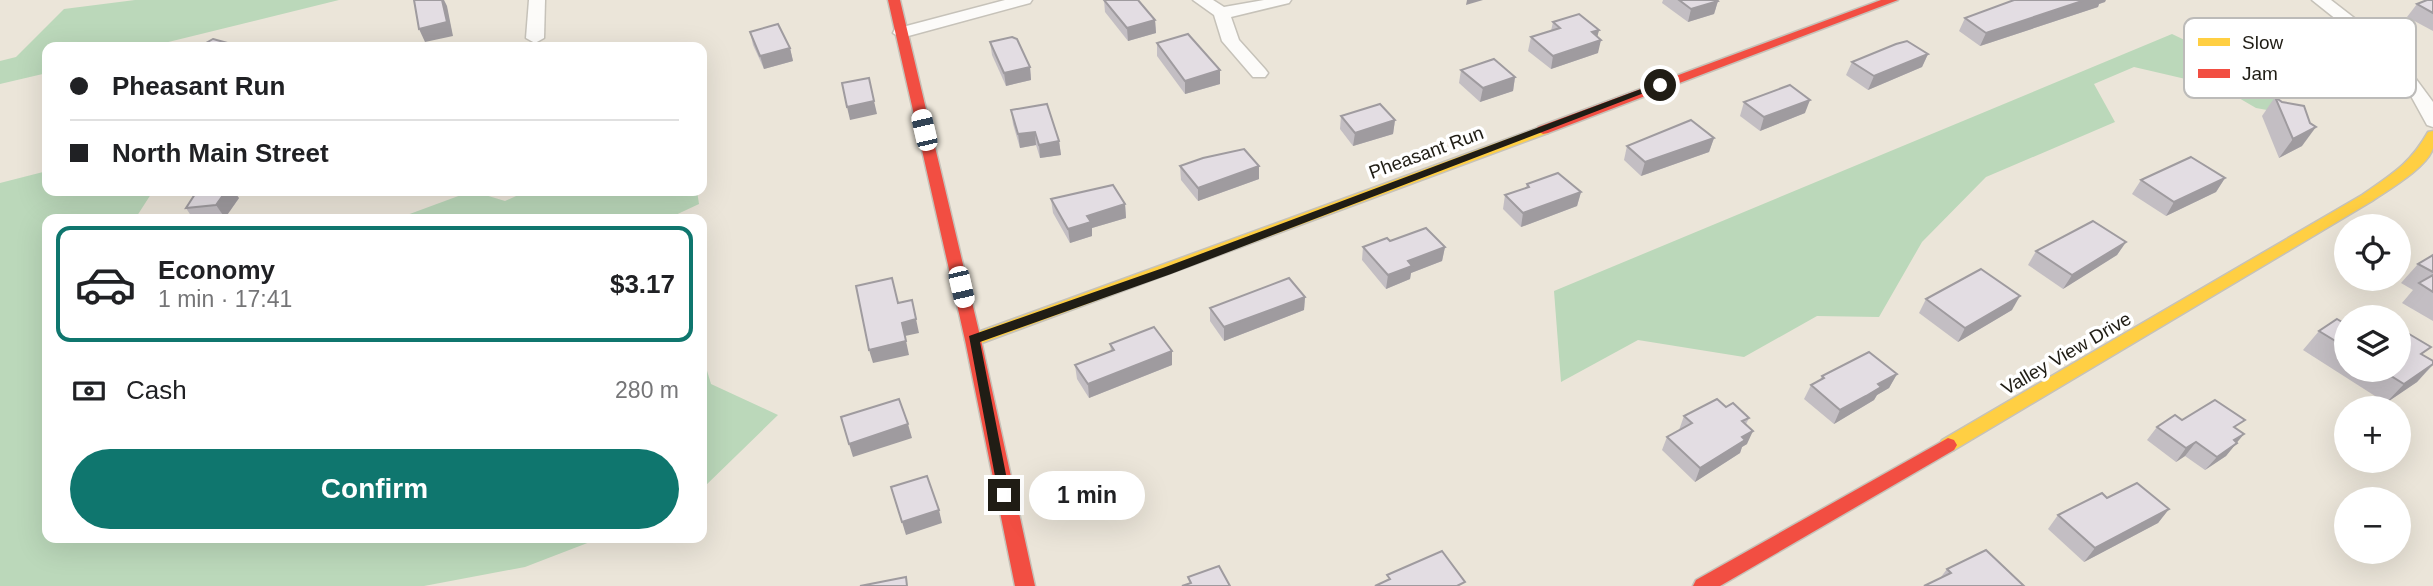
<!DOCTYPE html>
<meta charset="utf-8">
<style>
:root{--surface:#fff;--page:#f2f2f2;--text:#202124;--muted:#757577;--line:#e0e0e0;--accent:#0f766e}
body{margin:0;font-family:Arial,sans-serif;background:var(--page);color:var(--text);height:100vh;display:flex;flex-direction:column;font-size:26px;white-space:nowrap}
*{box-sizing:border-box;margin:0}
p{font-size:23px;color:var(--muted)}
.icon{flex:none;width:38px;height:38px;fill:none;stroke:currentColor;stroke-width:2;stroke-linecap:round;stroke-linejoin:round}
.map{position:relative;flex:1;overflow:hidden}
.drawer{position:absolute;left:42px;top:214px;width:665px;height:329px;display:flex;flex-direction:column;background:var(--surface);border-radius:14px;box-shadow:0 7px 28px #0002}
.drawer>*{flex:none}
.hud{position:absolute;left:42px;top:42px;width:665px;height:154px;border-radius:14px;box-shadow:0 7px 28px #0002;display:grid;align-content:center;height:154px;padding:0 28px;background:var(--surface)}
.controls{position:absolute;left:2334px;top:214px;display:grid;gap:14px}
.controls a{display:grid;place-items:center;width:77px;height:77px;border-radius:50%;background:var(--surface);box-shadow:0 7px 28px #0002;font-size:35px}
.end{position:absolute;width:32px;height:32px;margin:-16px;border:9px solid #201d15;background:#fff;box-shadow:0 0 0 4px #fff}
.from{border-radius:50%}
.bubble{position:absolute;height:49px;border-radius:24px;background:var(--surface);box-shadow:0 7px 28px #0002;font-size:23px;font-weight:700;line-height:49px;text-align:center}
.car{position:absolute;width:21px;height:42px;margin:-21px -10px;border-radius:9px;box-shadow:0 0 5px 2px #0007;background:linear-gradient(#fff 24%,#345 0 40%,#fff 0 76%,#345 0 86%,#fff 0)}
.hud b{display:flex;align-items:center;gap:24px;height:66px;font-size:26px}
.hud b+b{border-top:2px solid var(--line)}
.hud i{width:18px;height:18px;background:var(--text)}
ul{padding:12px 0 0;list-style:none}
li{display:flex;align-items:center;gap:21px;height:116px;margin:0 14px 10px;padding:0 14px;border:4px solid transparent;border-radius:14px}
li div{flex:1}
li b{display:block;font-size:26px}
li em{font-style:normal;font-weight:700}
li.on{border-color:var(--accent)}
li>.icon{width:63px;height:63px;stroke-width:1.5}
.pay{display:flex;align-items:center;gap:18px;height:77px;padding:0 28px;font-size:26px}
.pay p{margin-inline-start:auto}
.primary-button{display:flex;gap:14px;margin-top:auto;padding:14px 28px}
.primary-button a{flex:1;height:80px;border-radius:42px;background:var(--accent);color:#fff;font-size:28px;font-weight:700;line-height:80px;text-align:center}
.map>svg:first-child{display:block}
.green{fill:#bbd8ba}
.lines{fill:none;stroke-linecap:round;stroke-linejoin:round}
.street-casing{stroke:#c6c2b9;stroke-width:3}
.slow-casing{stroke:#c6c2b9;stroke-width:3}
.jam-casing{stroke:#c6c2b9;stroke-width:3}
.street{fill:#fcfbf9;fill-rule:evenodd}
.slow{fill:#ffcf43;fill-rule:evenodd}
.jam{fill:#f24e42;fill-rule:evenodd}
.wall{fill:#c3bec3}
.shaded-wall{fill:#9f9b9f}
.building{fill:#e3dde3;stroke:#9f9b9f;stroke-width:2}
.route{fill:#201d15}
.labels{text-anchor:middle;stroke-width:7;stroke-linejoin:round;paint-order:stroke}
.street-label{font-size:19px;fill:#201d15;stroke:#fff}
.key{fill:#fff;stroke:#bcbbb9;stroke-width:2}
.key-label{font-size:19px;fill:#201d15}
</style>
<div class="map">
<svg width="2433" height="586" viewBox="0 0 2433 586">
<rect width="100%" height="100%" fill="#ebe5d9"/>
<g class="green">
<polygon points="135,0 339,0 148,47 47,47 47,73 0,84 0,61 16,57 64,9"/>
<polygon points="2172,34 2214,54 2300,116 2256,108 2220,87 2134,67 2094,84 2115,122 1986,177 1922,242 1879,317 1817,316 1744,357 1638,340 1561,382 1554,291"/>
<polygon points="47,171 47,191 153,191 135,219 47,219 47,537 603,537 525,567 424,586 0,586 0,183"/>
<polygon points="472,191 505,201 527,191 697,191 699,204 667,219 396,219"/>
<polygon points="702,354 711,384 778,415 702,489"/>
</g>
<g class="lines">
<defs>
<g id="street">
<polygon points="529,0 545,0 544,38 535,43 526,38"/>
<polygon points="1005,0 1032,0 1030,3 901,38 893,33 895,29"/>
<polygon points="1193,0 1213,0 1224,7 1264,0 1291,0 1289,3 1231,17 1239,40 1265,69 1268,73 1265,77 1253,77 1222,41 1214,15"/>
<polygon points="2312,0 2331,0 2393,48 2433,102 2433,127 2427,125 2405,85 2381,55"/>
</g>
<g id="slow">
<polygon points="1543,126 1550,130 1548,133 979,344 967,344 965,340 967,336"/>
<path d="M2433 131C2433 136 2433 143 2433 148 2428 167 2388 190 2372 201L1954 450 1948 452 1942 450 1939 445 1942 440 2362 195C2392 174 2410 164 2428 132Z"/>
</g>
<g id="jam">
<polygon points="888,0 900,0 981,340 1035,586 1015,586 965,340"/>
<polygon points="1881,0 1898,0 1548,133 1543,134 1536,130 1538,127"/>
<polygon points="1948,438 1954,440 1957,445 1954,450 1720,586 1693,586 1696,580"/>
</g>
</defs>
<use href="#street" class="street-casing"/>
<use href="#slow" class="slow-casing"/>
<use href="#jam" class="jam-casing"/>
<use href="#street" class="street"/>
<use href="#slow" class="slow"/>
<use href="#jam" class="jam"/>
</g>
<g class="wall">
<polygon points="1104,0 1155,20 1156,33 1128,41 1105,12"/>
<polygon points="1663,0 1717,0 1718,1 1714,14 1688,22 1662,3"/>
<polygon points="2433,0 2433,31 2407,17 2417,4"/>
<polygon points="2105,2 2099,4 2098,7 1980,46 1959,31 1965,18"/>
<polygon points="1553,22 1599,30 1597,36 1598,53 1551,69 1528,51 1531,37 1551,31"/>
<polygon points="2281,26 2322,34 2365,80 2351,99 2301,95 2265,51"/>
<polygon points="750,32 790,48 793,61 764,69 753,45"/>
<polygon points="990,42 1030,67 1031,80 1006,86 992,55"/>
<polygon points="1157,43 1220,70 1220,84 1185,94 1157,56"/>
<polygon points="1928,54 1922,67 1868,90 1846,75 1852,62"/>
<polygon points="1461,70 1515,77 1513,91 1480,102 1459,83"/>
<polygon points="2275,97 2282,102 2302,146 2279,158 2262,116"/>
<polygon points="1744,102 1805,113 1760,131 1740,116"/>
<polygon points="1011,110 1059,141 1061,155 1040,158 1036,145 1020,148 1013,124"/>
<polygon points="1341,116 1395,120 1393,134 1353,146 1340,129"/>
<polygon points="1714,138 1709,152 1641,176 1624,160 1627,146"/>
<polygon points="1180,166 1259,166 1259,179 1198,201 1181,180"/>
<polygon points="2225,178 2216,192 2166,216 2132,194 2141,180"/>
<polygon points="1527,184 1581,192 1577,206 1521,227 1503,209 1505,195 1526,188"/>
<polygon points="239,198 225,218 193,219 186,208"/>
<polygon points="1051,199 1125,204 1126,218 1092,228 1092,236 1070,243 1053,213"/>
<polygon points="2126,242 2117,255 2063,289 2028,265 2036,251"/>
<polygon points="1363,247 1445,247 1442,261 1411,273 1410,279 1386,289 1362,260"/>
<polygon points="2433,255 2433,321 2402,303 2413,290 2401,283 2418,264"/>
<polygon points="1305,297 1304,310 1224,341 1210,321 1210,308"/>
<polygon points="1926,299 2012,310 1958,342 1919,313"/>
<polygon points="2347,325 2347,369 2399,369 2423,355 2433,361 2433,365 2417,382 2386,403 2303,350 2319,331"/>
<polygon points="1110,344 1172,351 1172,365 1089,398 1077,379 1075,365 1111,351"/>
<polygon points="1897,374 1889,388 1877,395 1874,400 1834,424 1804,399 1811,385 1820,380 1822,376"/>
<polygon points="1726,407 1749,418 1746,424 1747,444 1742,447 1740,453 1695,482 1662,450 1667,437 1679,430 1684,416"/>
<polygon points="2182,420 2237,429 2237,442 2226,456 2205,470 2185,456 2176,462 2147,440 2157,427"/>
<polygon points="2107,498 2169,509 2158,523 2084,562 2048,529 2058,515"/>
<polygon points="1947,569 2024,586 1941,577"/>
</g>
<g class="shaded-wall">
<polygon points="442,0 444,0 447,6 453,36 425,42 419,29"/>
<polygon points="1467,0 1483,0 1466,5"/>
<polygon points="2085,0 2106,0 2105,2 2099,4 2098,7 1980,46 1986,33"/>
<polygon points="1718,1 1714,14 1688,22 1691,9"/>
<polygon points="1155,20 1156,33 1128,41 1127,28"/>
<polygon points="1599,30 1596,42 1601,40 1598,53 1551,69 1553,56 1592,32"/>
<polygon points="790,48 793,61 764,69 760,56"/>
<polygon points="1928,54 1922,67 1868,90 1874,76"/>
<polygon points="1030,67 1031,80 1006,86 1004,73"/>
<polygon points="1220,70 1220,84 1185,94 1185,81"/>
<polygon points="1515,77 1513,91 1480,102 1483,88"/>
<polygon points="1810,100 1805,113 1760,131 1764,117"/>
<polygon points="874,101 877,114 850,120 847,107"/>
<polygon points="1395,120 1393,134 1353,146 1355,133"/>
<polygon points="2316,127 2302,146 2279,158 2293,139"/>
<polygon points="1035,132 1036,145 1020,148 1018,134"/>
<polygon points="1714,138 1709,152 1641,176 1645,162"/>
<polygon points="1059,141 1061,155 1040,158 1039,145"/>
<polygon points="1259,166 1259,179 1198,201 1198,188"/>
<polygon points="2225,178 2216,192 2166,216 2174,202"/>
<polygon points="226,191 234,191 239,198 225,218 216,205"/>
<polygon points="1581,192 1577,206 1521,227 1523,213"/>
<polygon points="1125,204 1126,218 1092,228 1092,236 1070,243 1068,229 1087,216"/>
<polygon points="2126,242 2117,255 2063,289 2072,275"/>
<polygon points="1445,247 1442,261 1411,273 1410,279 1386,289 1388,275 1408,261"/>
<polygon points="2020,296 2012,310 1958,342 1965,328"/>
<polygon points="1305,297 1304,310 1224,341 1224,327"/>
<polygon points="916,319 919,333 905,336 909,355 873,363 869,350 902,323"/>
<polygon points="1172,351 1172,365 1089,398 1088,384"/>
<polygon points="2433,364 2417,382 2386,403 2404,384"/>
<polygon points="1897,374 1889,388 1877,395 1874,400 1834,424 1840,410 1878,384"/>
<polygon points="908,424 912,438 853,457 849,444"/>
<polygon points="1753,431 1747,444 1742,447 1740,453 1695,482 1700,468 1742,437"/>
<polygon points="2244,434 2226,456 2205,470 2217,457 2234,440"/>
<polygon points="2196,442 2185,456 2176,462 2186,448"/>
<polygon points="2169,509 2158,523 2084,562 2095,548"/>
<polygon points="939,510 942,523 906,535 902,522"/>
</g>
<g class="building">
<polygon points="414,0 442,0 447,22 419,29"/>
<polygon points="1104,0 1138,0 1155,20 1127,28"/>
<polygon points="1679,0 1717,0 1718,1 1691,9"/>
<polygon points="2014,0 2085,0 1986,33 1965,18"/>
<polygon points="2427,0 2433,0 2433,13 2417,4"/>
<polygon points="1579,14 1599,30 1592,32 1601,40 1553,56 1531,37 1560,28 1553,22"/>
<polygon points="778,24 790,48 760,56 750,32"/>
<polygon points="1188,34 1220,70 1185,81 1157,43"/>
<polygon points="1012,37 1017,39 1030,67 1004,73 990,42"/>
<polygon points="213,39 242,47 199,47"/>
<polygon points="1907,41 1928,54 1874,76 1852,62 1896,44"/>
<polygon points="1494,59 1515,77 1483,88 1461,70"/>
<polygon points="869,78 874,101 847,107 842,83"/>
<polygon points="1790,85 1810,100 1764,117 1744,102"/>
<polygon points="2275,97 2282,102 2304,106 2310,123 2316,127 2293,139"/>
<polygon points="1047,104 1059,141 1039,145 1035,132 1018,134 1011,110"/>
<polygon points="1380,104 1395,120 1355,133 1341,116"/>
<polygon points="1691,120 1714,138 1645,162 1627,146"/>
<polygon points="1244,149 1259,166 1198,188 1180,166 1203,158"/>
<polygon points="2191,157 2225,178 2174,202 2141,180"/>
<polygon points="1558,173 1581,192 1523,213 1505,195 1529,187 1527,184"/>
<polygon points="1113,185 1125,204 1087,216 1091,222 1068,229 1051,199"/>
<polygon points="197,191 226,191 216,205 186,208"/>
<polygon points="2093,221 2126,242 2072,275 2036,251"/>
<polygon points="1426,228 1445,247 1408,261 1412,266 1388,275 1363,247 1387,238 1390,241"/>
<polygon points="2433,255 2433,272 2418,264"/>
<polygon points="1981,269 2020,296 1965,328 1926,299"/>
<polygon points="2433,275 2433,292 2419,283"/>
<polygon points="892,278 898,303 912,300 916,319 902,323 906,341 869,350 856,286"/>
<polygon points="1289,278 1305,297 1224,327 1210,308"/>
<polygon points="2337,319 2347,325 2347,348 2319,331"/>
<polygon points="1154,327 1172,351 1088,384 1075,365 1114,350 1110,344"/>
<polygon points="2399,328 2431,347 2421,354 2433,361 2433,364 2404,384 2380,369 2399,369"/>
<polygon points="1869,352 1897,374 1878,384 1881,387 1866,396 1840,410 1811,385 1824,378 1822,376"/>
<polygon points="899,399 908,424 849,444 841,417"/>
<polygon points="1717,399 1726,407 1733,403 1749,418 1742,421 1753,431 1742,437 1745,440 1700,468 1667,437 1692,423 1684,416"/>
<polygon points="2215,400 2245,420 2234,427 2244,434 2234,440 2237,443 2217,457 2196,442 2186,448 2157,427 2175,415 2182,420"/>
<polygon points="927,476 939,510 902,522 891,487"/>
<polygon points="2137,483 2169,509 2095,548 2058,515 2102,493 2107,498"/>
<polygon points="1986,550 2024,586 1924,586 1951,573 1947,569"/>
<polygon points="1442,551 1465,582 1457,586 1375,586 1390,579 1387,575"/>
<polygon points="1219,566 1230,586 1182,586 1191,583 1188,577"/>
<polygon points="906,577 907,586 860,586"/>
</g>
<polygon class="route" points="1657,83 1665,85 1171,274 980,342 1010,495 1008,498 999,498 969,336 1163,268"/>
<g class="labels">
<g class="street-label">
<text transform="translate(1426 152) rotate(-20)" y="7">Pheasant Run</text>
<text transform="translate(2066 353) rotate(-30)" y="7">Valley View Drive</text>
</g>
</g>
<rect x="2184" y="18" width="232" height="80" rx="10" class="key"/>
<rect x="2198" y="38" width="32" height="8" fill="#ffcf43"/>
<rect x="2198" y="69" width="32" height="9" fill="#f24e42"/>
<g class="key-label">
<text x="2242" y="49">Slow</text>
<text x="2242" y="80">Jam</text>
</g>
</svg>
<div class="controls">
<a><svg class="icon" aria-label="locate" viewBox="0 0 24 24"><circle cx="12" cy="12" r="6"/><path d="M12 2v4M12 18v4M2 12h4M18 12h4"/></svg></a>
<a><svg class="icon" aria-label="layers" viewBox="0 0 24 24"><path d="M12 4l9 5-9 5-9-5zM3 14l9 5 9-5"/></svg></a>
<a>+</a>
<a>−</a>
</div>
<i class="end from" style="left:1660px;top:85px"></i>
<i class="end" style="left:1004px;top:495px"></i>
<div class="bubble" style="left:1029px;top:471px;width:116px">1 min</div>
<i class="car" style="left:924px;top:130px;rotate:347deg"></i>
<i class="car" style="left:961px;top:287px;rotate:167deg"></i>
<div class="hud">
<b><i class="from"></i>Pheasant Run</b>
<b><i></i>North Main Street</b>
</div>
<section class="drawer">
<ul>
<li class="on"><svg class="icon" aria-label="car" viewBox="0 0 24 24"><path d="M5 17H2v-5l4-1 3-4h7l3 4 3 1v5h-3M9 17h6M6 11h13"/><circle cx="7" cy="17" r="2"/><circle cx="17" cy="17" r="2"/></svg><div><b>Economy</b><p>1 min · 17:41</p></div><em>$3.17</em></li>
</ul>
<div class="pay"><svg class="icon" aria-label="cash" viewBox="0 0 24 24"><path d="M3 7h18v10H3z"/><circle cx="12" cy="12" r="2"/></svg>Cash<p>280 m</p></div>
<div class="primary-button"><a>Confirm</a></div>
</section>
</div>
